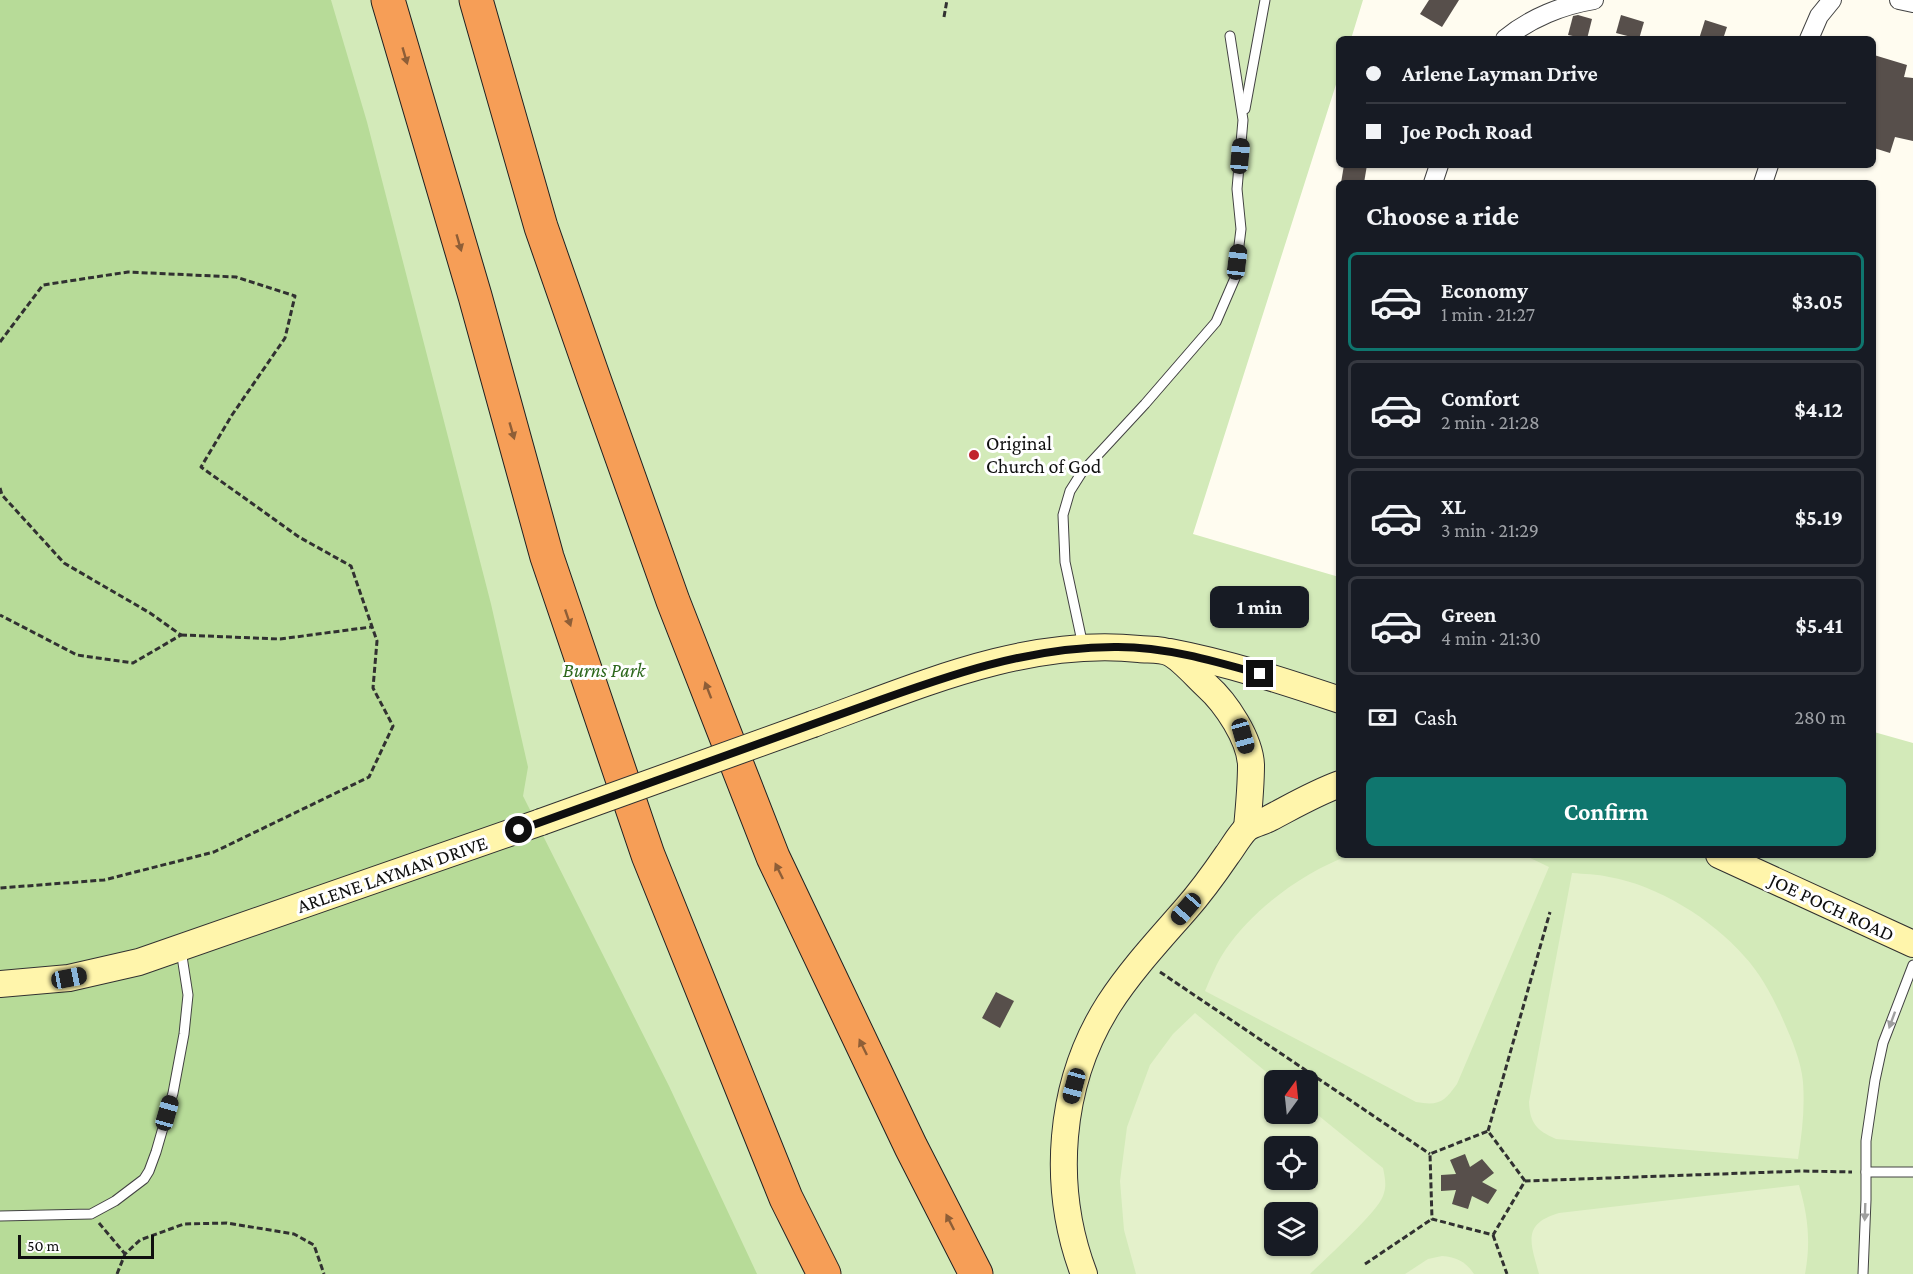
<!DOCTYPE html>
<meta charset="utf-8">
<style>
:root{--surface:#171b24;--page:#20242c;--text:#f1f3f6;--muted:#9ea1a6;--line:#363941;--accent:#0f766e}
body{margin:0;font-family:"Crimson Pro",serif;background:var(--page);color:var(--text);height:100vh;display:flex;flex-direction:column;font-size:22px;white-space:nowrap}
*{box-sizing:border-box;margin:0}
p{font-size:20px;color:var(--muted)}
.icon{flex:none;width:33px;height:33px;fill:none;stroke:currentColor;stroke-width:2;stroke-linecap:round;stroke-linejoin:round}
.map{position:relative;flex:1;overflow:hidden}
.drawer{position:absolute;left:1336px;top:180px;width:540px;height:678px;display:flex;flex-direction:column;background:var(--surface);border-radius:9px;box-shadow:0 2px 4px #0004}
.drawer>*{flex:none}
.banner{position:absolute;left:1336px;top:36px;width:540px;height:132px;border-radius:9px;box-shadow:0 2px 4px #0004;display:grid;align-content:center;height:132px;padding:0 30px;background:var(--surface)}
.needle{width:39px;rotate:15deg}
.tools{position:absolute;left:1264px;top:1070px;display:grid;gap:12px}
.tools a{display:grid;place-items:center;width:54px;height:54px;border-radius:9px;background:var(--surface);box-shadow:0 2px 4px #0004;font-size:30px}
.scale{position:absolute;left:18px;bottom:15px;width:136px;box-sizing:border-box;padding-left:6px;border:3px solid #0f0f0f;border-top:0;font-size:16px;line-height:21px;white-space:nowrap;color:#0f0f0f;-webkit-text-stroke:4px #fff;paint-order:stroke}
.end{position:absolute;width:27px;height:27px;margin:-14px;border:8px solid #0f0f0f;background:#fff;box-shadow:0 0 0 3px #fff}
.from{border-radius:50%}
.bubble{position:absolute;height:42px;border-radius:9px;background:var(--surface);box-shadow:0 2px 4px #0004;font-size:20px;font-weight:700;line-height:42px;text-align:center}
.car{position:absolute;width:18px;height:36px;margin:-18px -9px;border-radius:8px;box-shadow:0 0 4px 2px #0007;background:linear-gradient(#222 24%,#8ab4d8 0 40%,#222 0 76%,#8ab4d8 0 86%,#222 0)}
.banner b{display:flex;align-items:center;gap:21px;height:57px;font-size:22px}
.banner b+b{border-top:2px solid var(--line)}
.banner i{width:15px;height:15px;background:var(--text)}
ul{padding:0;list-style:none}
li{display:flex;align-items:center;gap:18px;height:99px;margin:0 12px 9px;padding:0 18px;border:3px solid var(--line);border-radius:9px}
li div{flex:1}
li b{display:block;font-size:22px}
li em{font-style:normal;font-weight:700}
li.on{border-color:var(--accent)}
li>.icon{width:54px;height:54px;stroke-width:1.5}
h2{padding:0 30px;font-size:27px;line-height:72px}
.pay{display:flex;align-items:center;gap:15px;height:66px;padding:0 30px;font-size:22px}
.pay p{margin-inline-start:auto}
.button{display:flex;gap:12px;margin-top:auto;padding:12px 30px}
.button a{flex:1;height:69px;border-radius:9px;background:var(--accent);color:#fff;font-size:24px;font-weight:700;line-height:69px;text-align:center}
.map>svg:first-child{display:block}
.green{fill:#d3eab9;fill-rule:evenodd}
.forest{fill:#b7db98}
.pitch{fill:#e4f1cb;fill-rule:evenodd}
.building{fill:#574f4b}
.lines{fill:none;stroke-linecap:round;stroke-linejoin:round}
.lane-casing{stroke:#424242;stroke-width:11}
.street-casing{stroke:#424242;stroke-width:20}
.secondary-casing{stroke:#313131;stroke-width:28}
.highway-casing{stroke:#202020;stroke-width:35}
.path{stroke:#313131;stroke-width:3;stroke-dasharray:6 3;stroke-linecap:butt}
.lane{stroke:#fff;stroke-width:9}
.street{stroke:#fff;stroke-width:18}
.secondary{stroke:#fff5ab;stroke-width:26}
.highway{stroke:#f69e57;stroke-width:33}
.secondary-bridge-casing{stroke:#313131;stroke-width:28;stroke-linecap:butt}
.secondary-bridge{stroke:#fff5ab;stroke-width:26}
.oneway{fill:#8e5e37}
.oneway2{fill:#9f9f9f}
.route{stroke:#0f0f0f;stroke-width:8}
.poi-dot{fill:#c1242d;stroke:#fff;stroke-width:2}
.labels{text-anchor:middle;stroke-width:6;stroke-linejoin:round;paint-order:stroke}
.poi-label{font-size:20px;fill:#0f0f0f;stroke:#fff;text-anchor:start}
.park-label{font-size:20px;font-style:italic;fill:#2d681d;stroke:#fff}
.street-label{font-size:20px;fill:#0f0f0f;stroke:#fff}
</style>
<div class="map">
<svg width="1913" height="1274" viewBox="0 0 1913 1274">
<rect width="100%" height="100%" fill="#fffcf0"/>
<path class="green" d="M0 0H1363L1351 39H1340L1339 75 1193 534 1339 577 1340 855H1874V732L1913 743V1274H0ZM1275 1080H1308V1113H1275ZM1275 1146H1308V1179H1275ZM1275 1212H1308V1245H1275Z"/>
<polygon class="forest" points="0,0 331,0 367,122 491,604 528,767 523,796 669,1086 757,1274 0,1274"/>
<g class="pitch">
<path d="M1350 855H1524L1549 867 1457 1084C1444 1102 1439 1106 1416 1102L1205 991C1211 977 1217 962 1226 949 1254 908 1304 872 1350 855Z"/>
<path d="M1572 873C1584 874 1597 874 1609 877 1657 885 1712 919 1744 956 1761 974 1774 999 1784 1022 1792 1040 1801 1061 1803 1082 1805 1109 1802 1133 1798 1159L1556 1139C1536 1130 1530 1123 1529 1102Z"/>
<path d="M1195 1013 1276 1080 1275 1113H1308V1107L1383 1168C1385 1178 1387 1186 1383 1196 1377 1213 1326 1258 1310 1274H1136L1124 1230 1120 1181 1127 1127 1150 1065 1173 1034ZM1275 1146H1308V1179H1275ZM1275 1212H1308V1245H1275Z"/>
<path d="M1799 1185C1808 1216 1811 1242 1805 1274H1539C1531 1244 1521 1224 1559 1213Z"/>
<path d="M1442 1256C1457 1257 1466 1262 1474 1274H1405L1428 1259Z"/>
</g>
<g class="building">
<polygon points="1429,0 1459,0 1442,27 1420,14"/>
<polygon points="1578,15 1592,19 1587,39 1568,35 1573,16"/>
<polygon points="1621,15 1644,22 1639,39 1616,33"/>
<polygon points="1705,20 1727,27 1723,39 1699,39"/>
<polygon points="1874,55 1907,65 1904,77 1913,78 1913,141 1895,137 1890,153 1874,148"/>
<polygon points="1344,165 1367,165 1364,183 1341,183"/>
<polygon points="996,992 1014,1001 1000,1028 982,1018"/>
<polygon points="1465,1154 1470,1167 1482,1159 1494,1173 1482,1182 1497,1190 1488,1204 1472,1196 1468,1209 1452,1204 1456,1190 1441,1191 1441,1175 1456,1174 1450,1160"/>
</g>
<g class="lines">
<defs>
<g id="lane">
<polyline points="1245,109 1265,0"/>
<polyline points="1083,646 1065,562 1063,515 1070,491 1082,472 1145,404 1216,322 1235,278 1241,229 1237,189 1243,120 1230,36"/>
<polyline points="1866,1172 1913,1172"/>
<polyline points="0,1216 91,1214 115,1201 144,1179 149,1171 156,1152 173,1093 184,1034 188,995 181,950"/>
<polyline points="1863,1274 1866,1200 1866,1141 1875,1080 1883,1043 1913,965"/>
</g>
<g id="street">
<polyline points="1899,0 1913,3"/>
<path d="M1505 39C1530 18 1563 5 1594 0"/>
<polyline points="1809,39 1819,16 1832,0"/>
<polyline points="1433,183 1439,165"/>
<polyline points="1763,183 1769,165"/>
</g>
<g id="secondary">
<path d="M1170 652C1228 663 1283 681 1340 700"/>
<path d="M813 724C916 687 1026 637 1139 649 1148 650 1162 649 1170 653 1182 659 1197 677 1207 686 1226 703 1250 739 1251 765 1251 785 1249 807 1247 828"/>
<polyline points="1719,855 1913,944"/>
<polyline points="0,984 69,978 139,962 541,822"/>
<path d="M1084 1274C1051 1187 1058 1084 1109 1004 1131 970 1159 940 1186 909 1201 892 1214 874 1227 855 1233 847 1239 836 1246 829 1252 824 1263 822 1270 818 1293 806 1315 793 1340 784"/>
</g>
<g id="highway">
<polyline points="388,0 475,296 547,557 648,855 786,1198 824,1274"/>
<polyline points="476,0 541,227 594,379 673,601 773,857 911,1147 976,1274"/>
</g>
</defs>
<use href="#lane" class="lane-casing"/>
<use href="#street" class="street-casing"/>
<use href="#secondary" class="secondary-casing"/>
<use href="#highway" class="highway-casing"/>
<g class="path">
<polyline points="944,17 947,0"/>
<polyline points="0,342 43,285 128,272 236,277 295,296 285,338 232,415 201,467 299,537 351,566 377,641 373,688 393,726 369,777 214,852 104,880 0,888"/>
<polyline points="0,488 2,495 64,563 150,613 181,635 133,663 77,655 0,615"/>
<polyline points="181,635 280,639 371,627"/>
<polyline points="1160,972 1430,1154"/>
<polyline points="1488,1131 1550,912"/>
<polyline points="1525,1181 1488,1131 1430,1154 1432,1219 1493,1235 1525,1181 1803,1171 1852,1172"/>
<polyline points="99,1223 125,1254"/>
<polyline points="1493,1235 1507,1274"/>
<polyline points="1365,1264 1432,1219"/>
<polyline points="117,1274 125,1254 140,1240 184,1224 227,1223 294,1234 314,1245 324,1274"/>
</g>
<use href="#lane" class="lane"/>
<use href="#street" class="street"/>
<use href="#secondary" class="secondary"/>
<use href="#highway" class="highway"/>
<defs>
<polyline id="secondary-bridge" points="541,822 813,724"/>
</defs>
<use href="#secondary-bridge" class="secondary-bridge-casing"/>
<use href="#secondary-bridge" class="secondary-bridge"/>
</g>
<defs><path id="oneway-solid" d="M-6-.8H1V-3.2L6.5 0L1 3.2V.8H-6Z" transform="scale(1.5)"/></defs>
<g class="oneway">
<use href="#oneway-solid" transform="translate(405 56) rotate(74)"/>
<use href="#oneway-solid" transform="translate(459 243) rotate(74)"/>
<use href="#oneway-solid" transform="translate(512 431) rotate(74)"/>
<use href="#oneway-solid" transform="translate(568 618) rotate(71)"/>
<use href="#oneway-solid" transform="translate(708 690) rotate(-111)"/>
<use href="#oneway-solid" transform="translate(779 871) rotate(-116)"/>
<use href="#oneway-solid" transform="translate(863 1047) rotate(-116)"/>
<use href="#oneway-solid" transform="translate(950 1222) rotate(-117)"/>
</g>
<g class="oneway2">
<use href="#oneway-solid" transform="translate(1892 1020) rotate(110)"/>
<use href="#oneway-solid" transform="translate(1865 1212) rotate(92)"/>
</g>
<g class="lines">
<path class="route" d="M519 830C623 793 726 755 830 718 923 685 1017 646 1118 647 1166 647 1214 661 1260 674"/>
</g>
<circle class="poi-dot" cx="974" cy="455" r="6"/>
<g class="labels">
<g class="poi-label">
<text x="986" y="450">Original<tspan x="986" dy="23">Church of God</tspan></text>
</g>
<g class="park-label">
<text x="604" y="677">Burns Park</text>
</g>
<g class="street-label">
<text transform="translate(392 874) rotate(-19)" y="7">ARLENE LAYMAN DRIVE</text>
<text transform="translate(1832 907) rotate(25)" y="7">JOE POCH ROAD</text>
</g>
</g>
</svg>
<div class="tools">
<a><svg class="needle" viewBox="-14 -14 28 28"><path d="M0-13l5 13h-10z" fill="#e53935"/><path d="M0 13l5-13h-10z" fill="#9ea1a6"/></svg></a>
<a><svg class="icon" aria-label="locate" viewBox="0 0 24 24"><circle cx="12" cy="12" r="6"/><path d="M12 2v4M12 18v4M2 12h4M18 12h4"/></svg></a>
<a><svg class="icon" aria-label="layers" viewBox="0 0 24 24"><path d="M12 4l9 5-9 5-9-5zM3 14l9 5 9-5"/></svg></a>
</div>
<div class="scale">50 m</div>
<i class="end from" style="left:519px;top:830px"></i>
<i class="end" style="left:1260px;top:674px"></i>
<div class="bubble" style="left:1210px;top:586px;width:99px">1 min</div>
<i class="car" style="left:1240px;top:156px;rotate:5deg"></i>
<i class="car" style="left:1237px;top:262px;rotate:7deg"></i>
<i class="car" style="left:1243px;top:736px;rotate:164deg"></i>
<i class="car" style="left:1186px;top:909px;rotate:221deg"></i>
<i class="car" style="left:69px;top:978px;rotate:79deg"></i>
<i class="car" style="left:1074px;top:1086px;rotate:195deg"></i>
<i class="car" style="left:167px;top:1113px;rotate:16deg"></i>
<div class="banner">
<b><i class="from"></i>Arlene Layman Drive</b>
<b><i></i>Joe Poch Road</b>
</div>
<section class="drawer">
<h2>Choose a ride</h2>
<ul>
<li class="on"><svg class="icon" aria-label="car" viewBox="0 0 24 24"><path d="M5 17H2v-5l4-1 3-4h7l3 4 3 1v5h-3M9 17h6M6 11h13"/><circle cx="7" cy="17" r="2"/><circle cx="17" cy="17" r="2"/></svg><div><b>Economy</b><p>1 min · 21:27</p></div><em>$3.05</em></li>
<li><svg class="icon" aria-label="car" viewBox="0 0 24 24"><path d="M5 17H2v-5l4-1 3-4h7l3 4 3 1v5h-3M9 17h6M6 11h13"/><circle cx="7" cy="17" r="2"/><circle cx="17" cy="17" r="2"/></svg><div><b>Comfort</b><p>2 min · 21:28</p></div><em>$4.12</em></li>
<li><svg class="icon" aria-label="car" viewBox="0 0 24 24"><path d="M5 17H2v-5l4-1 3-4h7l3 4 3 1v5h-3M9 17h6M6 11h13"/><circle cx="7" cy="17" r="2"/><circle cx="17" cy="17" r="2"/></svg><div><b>XL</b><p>3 min · 21:29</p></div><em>$5.19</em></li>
<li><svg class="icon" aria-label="car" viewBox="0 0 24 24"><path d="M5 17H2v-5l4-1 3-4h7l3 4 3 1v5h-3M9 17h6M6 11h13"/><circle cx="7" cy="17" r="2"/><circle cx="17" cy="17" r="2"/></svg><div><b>Green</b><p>4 min · 21:30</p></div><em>$5.41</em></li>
</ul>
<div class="pay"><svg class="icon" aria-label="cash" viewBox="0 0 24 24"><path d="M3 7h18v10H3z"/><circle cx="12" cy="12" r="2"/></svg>Cash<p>280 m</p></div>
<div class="button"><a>Confirm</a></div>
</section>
</div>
